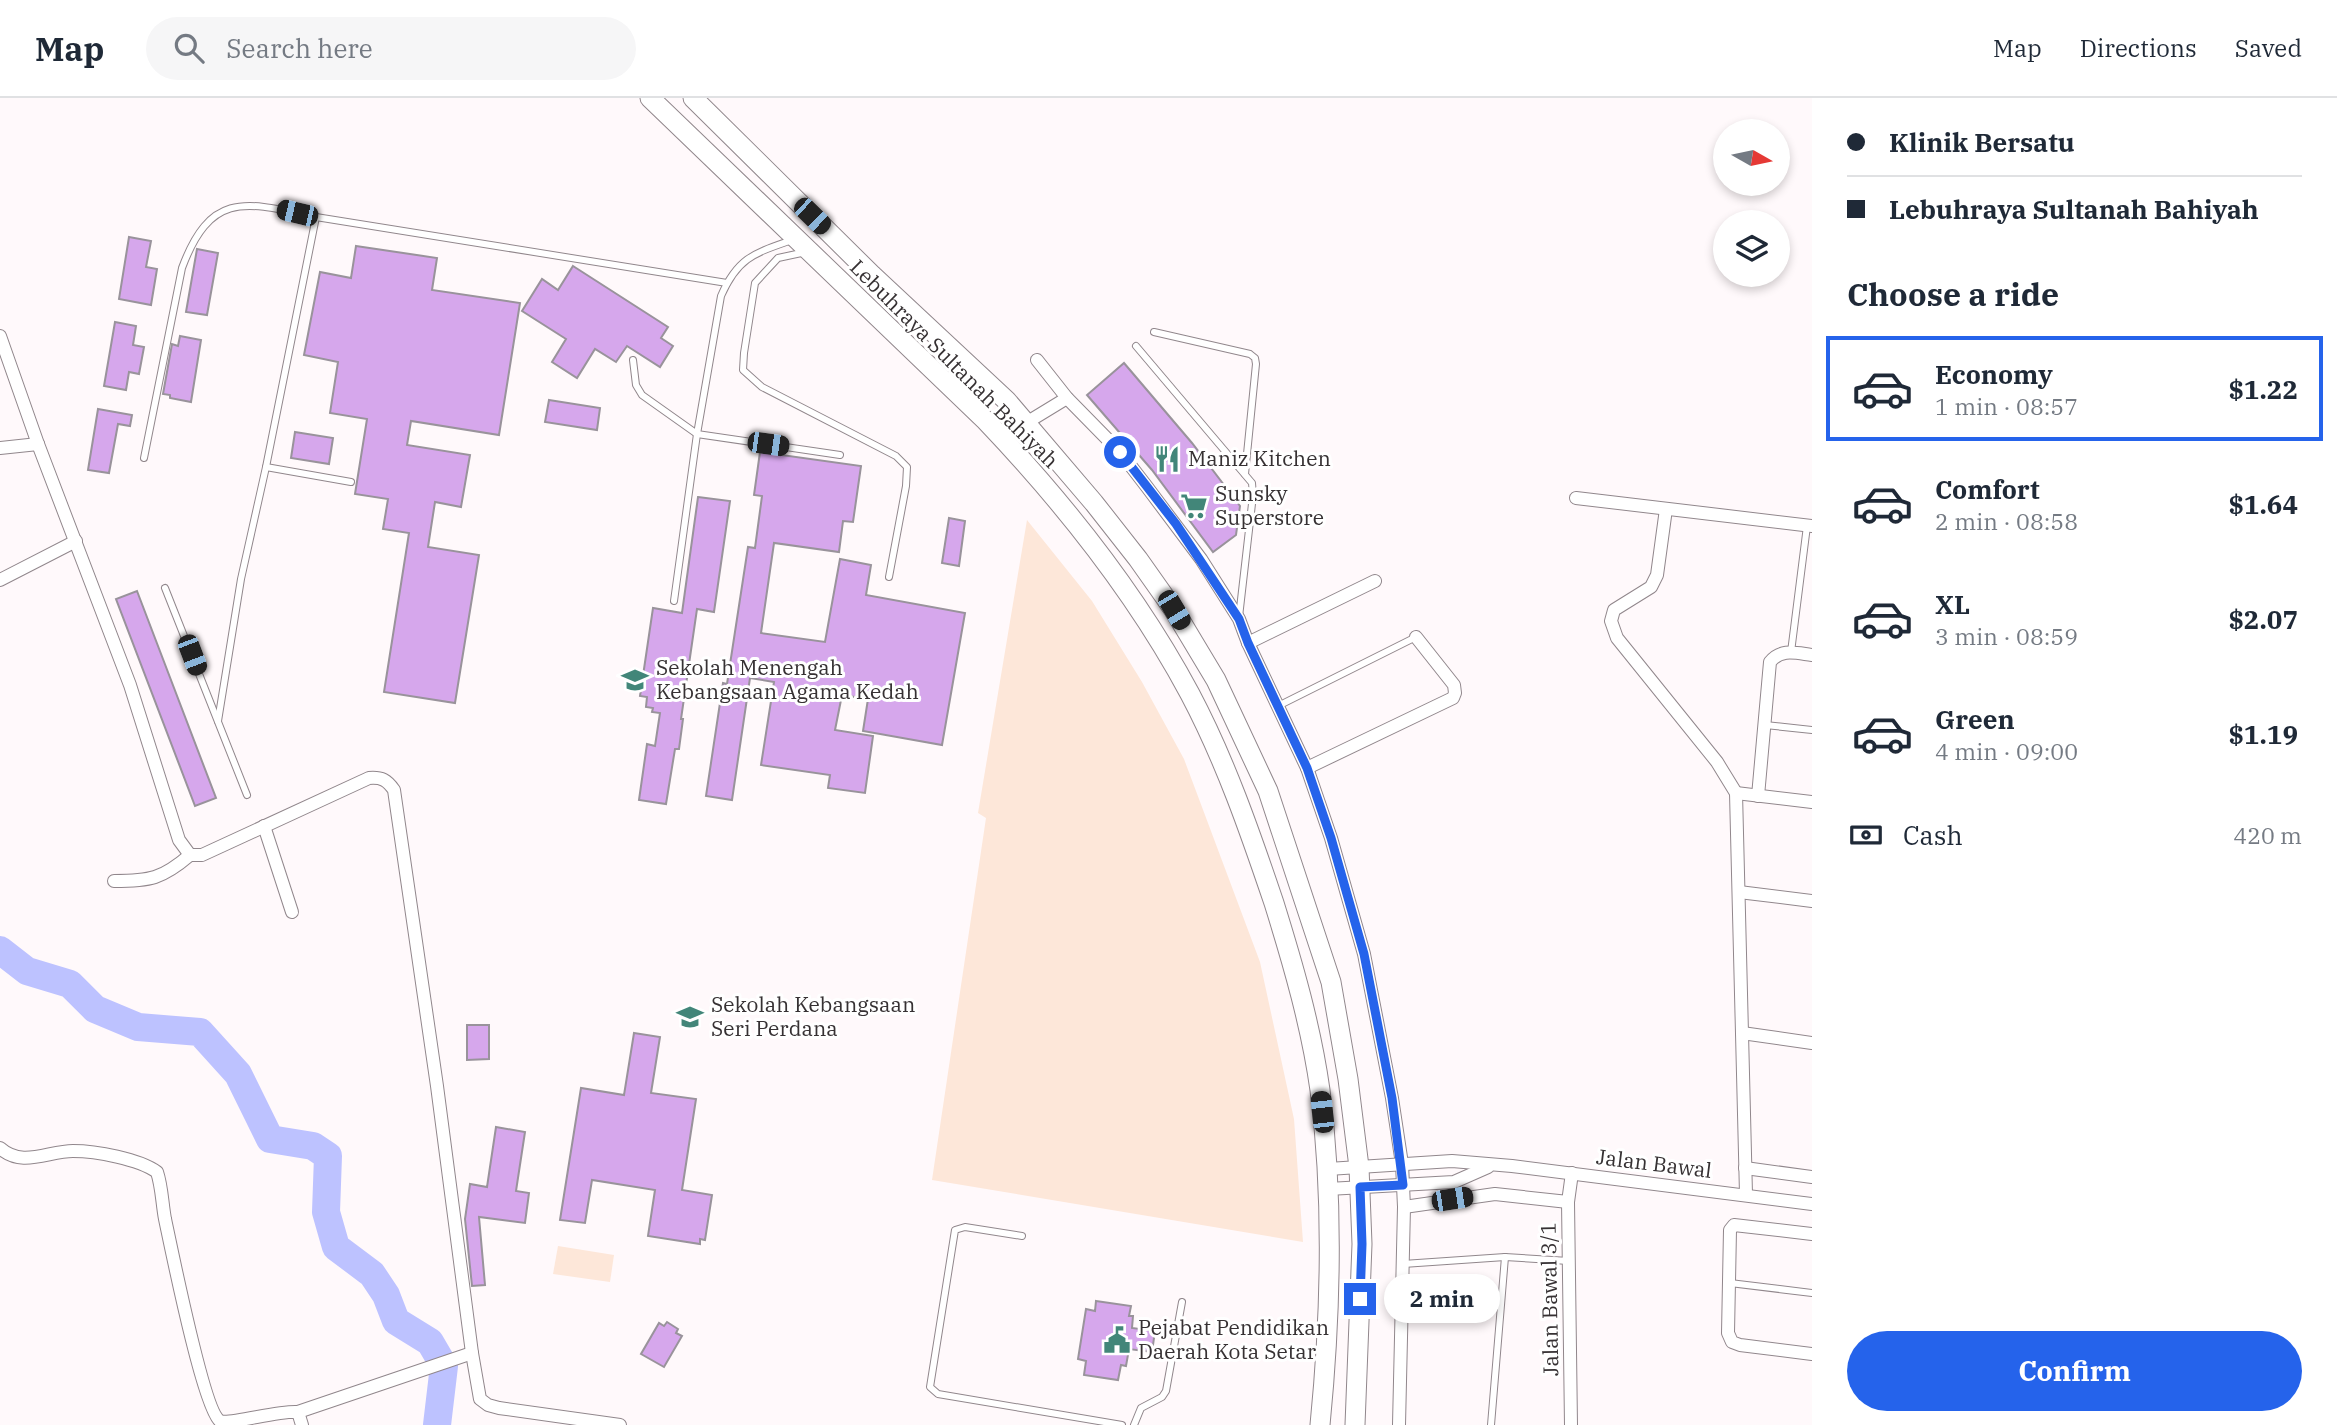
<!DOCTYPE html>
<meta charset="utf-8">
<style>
:root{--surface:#fff;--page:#f6f6f7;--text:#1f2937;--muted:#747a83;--line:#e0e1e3;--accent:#2563eb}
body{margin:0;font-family:"IBM Plex Serif",serif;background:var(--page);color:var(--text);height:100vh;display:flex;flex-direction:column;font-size:26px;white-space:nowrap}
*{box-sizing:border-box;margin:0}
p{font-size:23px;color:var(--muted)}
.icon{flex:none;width:38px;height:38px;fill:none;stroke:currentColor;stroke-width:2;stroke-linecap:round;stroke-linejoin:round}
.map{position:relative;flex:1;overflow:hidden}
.side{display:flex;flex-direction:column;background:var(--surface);width:525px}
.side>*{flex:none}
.banner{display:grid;align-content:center;height:154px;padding:0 35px;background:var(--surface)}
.needle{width:46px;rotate:99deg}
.tools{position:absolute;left:1713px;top:21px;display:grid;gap:14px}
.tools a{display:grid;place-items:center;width:77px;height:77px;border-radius:50%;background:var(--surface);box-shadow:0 4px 10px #0003;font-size:35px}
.end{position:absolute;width:32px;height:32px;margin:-16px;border:9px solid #2563eb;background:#fff;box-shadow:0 0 0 4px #fff}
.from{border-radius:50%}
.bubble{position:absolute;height:49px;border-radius:24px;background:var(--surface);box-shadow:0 4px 10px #0003;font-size:23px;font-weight:700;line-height:49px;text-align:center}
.car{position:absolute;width:21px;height:42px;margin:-21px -10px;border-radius:9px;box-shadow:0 0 5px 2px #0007;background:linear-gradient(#222 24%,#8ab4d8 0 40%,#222 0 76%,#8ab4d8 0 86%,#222 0)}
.banner b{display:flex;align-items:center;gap:24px;height:66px;font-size:26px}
.banner b+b{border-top:2px solid var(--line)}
.banner i{width:18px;height:18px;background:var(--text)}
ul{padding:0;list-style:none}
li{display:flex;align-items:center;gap:21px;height:105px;margin:0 14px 10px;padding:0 21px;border:4px solid transparent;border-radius:0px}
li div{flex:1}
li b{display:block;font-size:26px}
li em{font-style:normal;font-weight:700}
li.current{border-color:var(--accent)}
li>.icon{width:63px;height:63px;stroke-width:1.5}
h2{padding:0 35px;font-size:32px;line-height:84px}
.pay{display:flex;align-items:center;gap:18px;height:77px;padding:0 35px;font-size:26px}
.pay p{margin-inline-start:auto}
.button{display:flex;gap:14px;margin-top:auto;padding:14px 35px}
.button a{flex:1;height:80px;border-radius:42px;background:var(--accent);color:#fff;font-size:28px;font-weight:700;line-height:80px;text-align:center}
header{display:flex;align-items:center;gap:42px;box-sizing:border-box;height:98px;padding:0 35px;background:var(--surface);border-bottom:2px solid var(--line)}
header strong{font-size:33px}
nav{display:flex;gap:38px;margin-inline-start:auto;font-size:24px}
.search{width:490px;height:63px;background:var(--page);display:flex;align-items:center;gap:18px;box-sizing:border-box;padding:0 24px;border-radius:38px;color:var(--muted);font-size:26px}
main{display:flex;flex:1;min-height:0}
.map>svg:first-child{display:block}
.green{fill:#fde7d9}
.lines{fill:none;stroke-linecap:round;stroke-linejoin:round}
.river{stroke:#bdc2ff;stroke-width:28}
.building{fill:#d6a7ec;stroke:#99939b;stroke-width:2}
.lane-casing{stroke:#91878c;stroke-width:8}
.street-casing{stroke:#91878c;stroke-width:14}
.primary-casing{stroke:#91878c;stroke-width:21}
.lane{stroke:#fff;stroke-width:6}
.street{stroke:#fff;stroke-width:12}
.primary{stroke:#fff;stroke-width:19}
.route{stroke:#2563eb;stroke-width:9}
.labels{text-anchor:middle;stroke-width:6;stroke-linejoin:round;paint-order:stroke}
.street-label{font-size:21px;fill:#363133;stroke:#fff}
.poi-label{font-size:21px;fill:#363133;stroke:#fff;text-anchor:start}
</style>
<header>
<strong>Map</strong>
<div class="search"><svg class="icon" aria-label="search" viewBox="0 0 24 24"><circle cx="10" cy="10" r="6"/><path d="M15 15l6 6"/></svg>Search here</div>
<nav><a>Map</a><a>Directions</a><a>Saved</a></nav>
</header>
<main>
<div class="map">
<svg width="1812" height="1327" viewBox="0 0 1812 1327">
<rect width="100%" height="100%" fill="#fff9fb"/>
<g class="green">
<polygon points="1027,422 1092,503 1142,584 1184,661 1260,864 1294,1021 1303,1144 932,1082 986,720 978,715"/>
<polygon points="558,1148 614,1157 610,1184 553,1176"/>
</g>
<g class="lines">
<polyline class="river" points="0,852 27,873 70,886 95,911 138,929 200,934 238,976 270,1041 313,1048 328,1058 326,1114 336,1149 372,1176 386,1197 396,1223 430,1244 444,1268 437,1327"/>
</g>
<g class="building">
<polygon points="129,139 151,143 146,169 157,171 151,207 119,201"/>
<polygon points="356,148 437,160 432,192 520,205 499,337 411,323 407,347 470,357 461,409 435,404 428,449 479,457 455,605 384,594 409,435 383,431 388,401 355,396 367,321 330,315 338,264 304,257 320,174 351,180"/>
<polygon points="197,151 218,155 207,217 186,214"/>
<polygon points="573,168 668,229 661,240 673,248 660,269 627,248 616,264 595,251 577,280 552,264 566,241 522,213 542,181 558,192"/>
<polygon points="115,224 136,228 133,247 144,249 139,276 129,274 126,292 104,288"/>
<polygon points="180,238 201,242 191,304 170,300 170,297 163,296 172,246 178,248"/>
<polygon points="1124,265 1192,345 1240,408 1236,437 1213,454 1152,372 1087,297"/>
<polygon points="549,302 600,310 597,332 545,324"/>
<polygon points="98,311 132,317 130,328 118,326 109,375 88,372"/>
<polygon points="295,334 333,340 329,366 291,360"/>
<polygon points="760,354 861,368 853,424 843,423 839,454 774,445 761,535 825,544 840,461 871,467 866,497 965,515 942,647 863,633 868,601 842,597 835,632 873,638 865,695 828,690 830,677 761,667 774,584 750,580 732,702 706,698 723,585 727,586 748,449 755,450 762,398 754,397"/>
<polygon points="698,399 730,403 714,514 697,511 681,621 683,621 679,651 675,651 666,706 639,702 647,646 655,648 660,615 652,614 653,610 646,609 647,599 640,598 653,510 682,515"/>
<polygon points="949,420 965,423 959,468 942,465"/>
<polygon points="137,493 216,700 195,708 116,501"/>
<polygon points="467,927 489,927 489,961 467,962"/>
<polygon points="634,935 660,939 651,995 696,1001 682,1092 712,1097 705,1142 700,1141 700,1146 648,1138 655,1092 592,1082 585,1125 560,1122 581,990 624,997"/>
<polygon points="496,1029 525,1034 516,1093 529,1095 525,1125 479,1119 485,1187 472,1188 465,1121 470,1086 487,1089"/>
<polygon points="1096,1203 1131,1208 1129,1218 1133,1218 1132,1230 1155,1233 1152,1254 1129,1251 1126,1268 1121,1267 1118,1282 1084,1277 1086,1263 1078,1261 1086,1211 1095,1213"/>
<polygon points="667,1224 678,1231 676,1235 682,1238 664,1269 641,1256 659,1225 664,1228"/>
</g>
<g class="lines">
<defs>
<g id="lane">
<polyline points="806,154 778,160 755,185 744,255 743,272 762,289 896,358 907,369 906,388 889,479"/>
<polyline points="1154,234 1250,256 1255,260 1256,266 1245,376"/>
<polyline points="1136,248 1252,385 1253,397 1239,519"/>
<polyline points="633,262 636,287 642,297 697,336 840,357"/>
<path d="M144 360 182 170C211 92 246 104 316 119L727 185"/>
<polyline points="266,369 351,384"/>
<polyline points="165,490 247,697"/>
<path d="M674 503 697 336 721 198C738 159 755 155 792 142"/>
<polyline points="1791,554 1807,428"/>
<polyline points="1278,608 1416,539"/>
<polyline points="218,623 241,481 266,369 316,119"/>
<polyline points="1765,627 1812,632"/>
<polyline points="1022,1138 965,1129 955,1132 930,1289 938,1296 1122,1327"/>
<polyline points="1403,1166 1505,1159 1569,1163"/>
<polyline points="1730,1185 1812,1195"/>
<polyline points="1134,1327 1141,1310 1162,1299 1166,1293 1182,1204"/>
<polyline points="1491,1327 1505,1159"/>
</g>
<g id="street">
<path d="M0 238 38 346 130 587 179 742 190 757H202L369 680C382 679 387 682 394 692L437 988 472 1255 480 1301 488 1307 499 1310 620 1327"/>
<polyline points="1037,262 1067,300 1120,354 1147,389 1201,461 1239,521 1248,545 1307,670 1331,740 1364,856 1392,1000 1402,1066 1404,1109 1399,1327"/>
<polyline points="1026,325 1067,300"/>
<polyline points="0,350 38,346"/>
<polyline points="1576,400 1812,428"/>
<polyline points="1666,411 1657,477 1651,489 1614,512 1611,523 1617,540 1717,664 1736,695 1746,1096"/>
<polyline points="0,482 76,443"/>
<polyline points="1248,545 1375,483"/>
<polyline points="1307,670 1453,600 1455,595 1454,587 1416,539"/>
<polyline points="1736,695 1812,704"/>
<path d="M1758 698 1770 564C1781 550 1796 555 1812 557"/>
<polyline points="264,728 292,814"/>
<path d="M114 783C150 783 162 781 190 757"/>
<polyline points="1739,794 1812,803"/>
<polyline points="1742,935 1812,945"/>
<path d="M0 1050C22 1070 48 1053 73 1053 96 1053 139 1061 157 1074 162 1089 162 1105 165 1121 171 1149 204 1313 220 1323 229 1327 280 1312 298 1314L302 1327"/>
<polyline points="1745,1070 1812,1079"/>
<polyline points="1328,1071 1452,1063 1512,1068 1812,1106"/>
<polyline points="1328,1091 1454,1084 1488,1069"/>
<polyline points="1404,1109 1495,1096 1568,1104"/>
<polyline points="1812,1136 1734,1127 1730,1132 1728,1235 1732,1244 1740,1247 1812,1256"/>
<polyline points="298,1314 472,1255"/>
<polyline points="1571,1327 1568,1104 1572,1075"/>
</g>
<g id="primary">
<path d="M650 0 986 323C1064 405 1136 495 1190 596 1225 662 1250 734 1274 805 1293 866 1311 928 1320 992 1334 1103 1331 1216 1320 1327"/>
<polyline points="693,0 872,177 1007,303 1094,405 1138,461 1174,512 1216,582 1268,693 1331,884 1348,981 1359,1069 1362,1146 1355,1327"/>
</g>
</defs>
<use href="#lane" class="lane-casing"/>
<use href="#street" class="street-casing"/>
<use href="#primary" class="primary-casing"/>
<use href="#lane" class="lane"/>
<use href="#street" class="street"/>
<use href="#primary" class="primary"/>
</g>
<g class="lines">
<polyline class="route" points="1120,354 1176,426 1239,521 1248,545 1307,670 1331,740 1364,856 1392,1000 1403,1087 1360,1089 1362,1146 1360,1201"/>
</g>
<defs>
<symbol id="restaurant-bare" viewBox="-9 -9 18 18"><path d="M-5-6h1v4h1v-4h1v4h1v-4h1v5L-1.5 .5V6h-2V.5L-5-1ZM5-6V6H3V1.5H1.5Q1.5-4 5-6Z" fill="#428679" stroke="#fff" stroke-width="2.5" paint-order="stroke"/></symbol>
<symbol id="supermarket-bare" viewBox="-9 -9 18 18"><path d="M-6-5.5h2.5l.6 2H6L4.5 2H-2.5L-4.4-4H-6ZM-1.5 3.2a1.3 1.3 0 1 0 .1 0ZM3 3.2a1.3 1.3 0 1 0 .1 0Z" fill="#428679" stroke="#fff" stroke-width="2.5" paint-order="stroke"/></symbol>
<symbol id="school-bare" viewBox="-9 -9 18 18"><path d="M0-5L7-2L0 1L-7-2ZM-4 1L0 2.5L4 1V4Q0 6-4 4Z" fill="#428679" stroke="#fff" stroke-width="2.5" paint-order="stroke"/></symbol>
<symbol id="civic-bare" viewBox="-9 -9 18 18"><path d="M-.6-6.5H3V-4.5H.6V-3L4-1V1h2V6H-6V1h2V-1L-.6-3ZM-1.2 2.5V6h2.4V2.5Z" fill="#428679" stroke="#fff" stroke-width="2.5" paint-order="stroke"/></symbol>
</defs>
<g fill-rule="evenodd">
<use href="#restaurant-bare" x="1148" y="342" width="38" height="38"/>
<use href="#supermarket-bare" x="1175" y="389" width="38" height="38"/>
<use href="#school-bare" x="616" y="563" width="38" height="38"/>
<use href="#school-bare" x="671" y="900" width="38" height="38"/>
<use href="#civic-bare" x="1098" y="1223" width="38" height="38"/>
</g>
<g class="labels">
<g class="street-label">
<text transform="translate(954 266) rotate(45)" y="7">Lebuhraya Sultanah Bahiyah</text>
<text transform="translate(1654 1066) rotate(7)" y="7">Jalan Bawal</text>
<text transform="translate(1550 1201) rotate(-91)" y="7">Jalan Bawal 3/1</text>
</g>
<g class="poi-label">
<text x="1188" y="368">Maniz Kitchen</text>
<text x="1215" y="403">Sunsky<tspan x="1215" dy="24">Superstore</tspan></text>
<text x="656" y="577">Sekolah Menengah<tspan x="656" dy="24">Kebangsaan Agama Kedah</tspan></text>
<text x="711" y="914">Sekolah Kebangsaan<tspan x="711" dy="24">Seri Perdana</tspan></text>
<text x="1138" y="1237">Pejabat Pendidikan<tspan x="1138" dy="24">Daerah Kota Setar</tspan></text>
</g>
</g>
</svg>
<div class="tools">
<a><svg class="needle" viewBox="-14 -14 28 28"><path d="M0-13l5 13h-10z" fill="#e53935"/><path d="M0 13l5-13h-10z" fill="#747a83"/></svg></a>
<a><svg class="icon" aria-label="layers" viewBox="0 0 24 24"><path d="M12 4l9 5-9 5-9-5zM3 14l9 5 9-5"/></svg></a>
</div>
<i class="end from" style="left:1120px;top:354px"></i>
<i class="end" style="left:1360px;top:1201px"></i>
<div class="bubble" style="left:1384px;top:1176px;width:116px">2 min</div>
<i class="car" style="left:297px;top:115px;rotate:283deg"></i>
<i class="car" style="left:812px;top:118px;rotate:134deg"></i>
<i class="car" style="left:768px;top:346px;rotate:98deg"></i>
<i class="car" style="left:1174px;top:512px;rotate:149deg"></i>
<i class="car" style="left:192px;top:557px;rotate:159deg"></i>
<i class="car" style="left:1322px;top:1014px;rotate:354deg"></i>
<i class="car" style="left:1452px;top:1101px;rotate:81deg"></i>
</div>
<section class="side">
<div class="banner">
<b><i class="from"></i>Klinik Bersatu</b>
<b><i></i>Lebuhraya Sultanah Bahiyah</b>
</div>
<h2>Choose a ride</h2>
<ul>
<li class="current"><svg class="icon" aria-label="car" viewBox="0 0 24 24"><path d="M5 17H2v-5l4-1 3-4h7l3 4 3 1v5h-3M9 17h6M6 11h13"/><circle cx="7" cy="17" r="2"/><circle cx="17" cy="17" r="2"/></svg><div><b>Economy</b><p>1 min · 08:57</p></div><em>$1.22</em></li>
<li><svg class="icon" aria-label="car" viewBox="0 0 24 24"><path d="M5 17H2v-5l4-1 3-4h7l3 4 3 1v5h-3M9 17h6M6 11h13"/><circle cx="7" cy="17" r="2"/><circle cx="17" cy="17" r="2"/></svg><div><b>Comfort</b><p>2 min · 08:58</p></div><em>$1.64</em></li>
<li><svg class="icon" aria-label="car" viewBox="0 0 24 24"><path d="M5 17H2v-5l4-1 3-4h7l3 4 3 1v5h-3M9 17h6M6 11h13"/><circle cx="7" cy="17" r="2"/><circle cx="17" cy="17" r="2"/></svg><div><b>XL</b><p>3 min · 08:59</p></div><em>$2.07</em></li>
<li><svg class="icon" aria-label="car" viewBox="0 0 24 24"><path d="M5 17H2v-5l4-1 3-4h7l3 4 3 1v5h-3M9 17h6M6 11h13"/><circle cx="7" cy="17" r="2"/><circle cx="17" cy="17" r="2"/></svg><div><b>Green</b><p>4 min · 09:00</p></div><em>$1.19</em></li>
</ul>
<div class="pay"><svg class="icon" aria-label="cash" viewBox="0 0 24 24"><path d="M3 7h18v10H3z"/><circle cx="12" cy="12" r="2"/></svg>Cash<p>420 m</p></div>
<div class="button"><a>Confirm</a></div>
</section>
</main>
